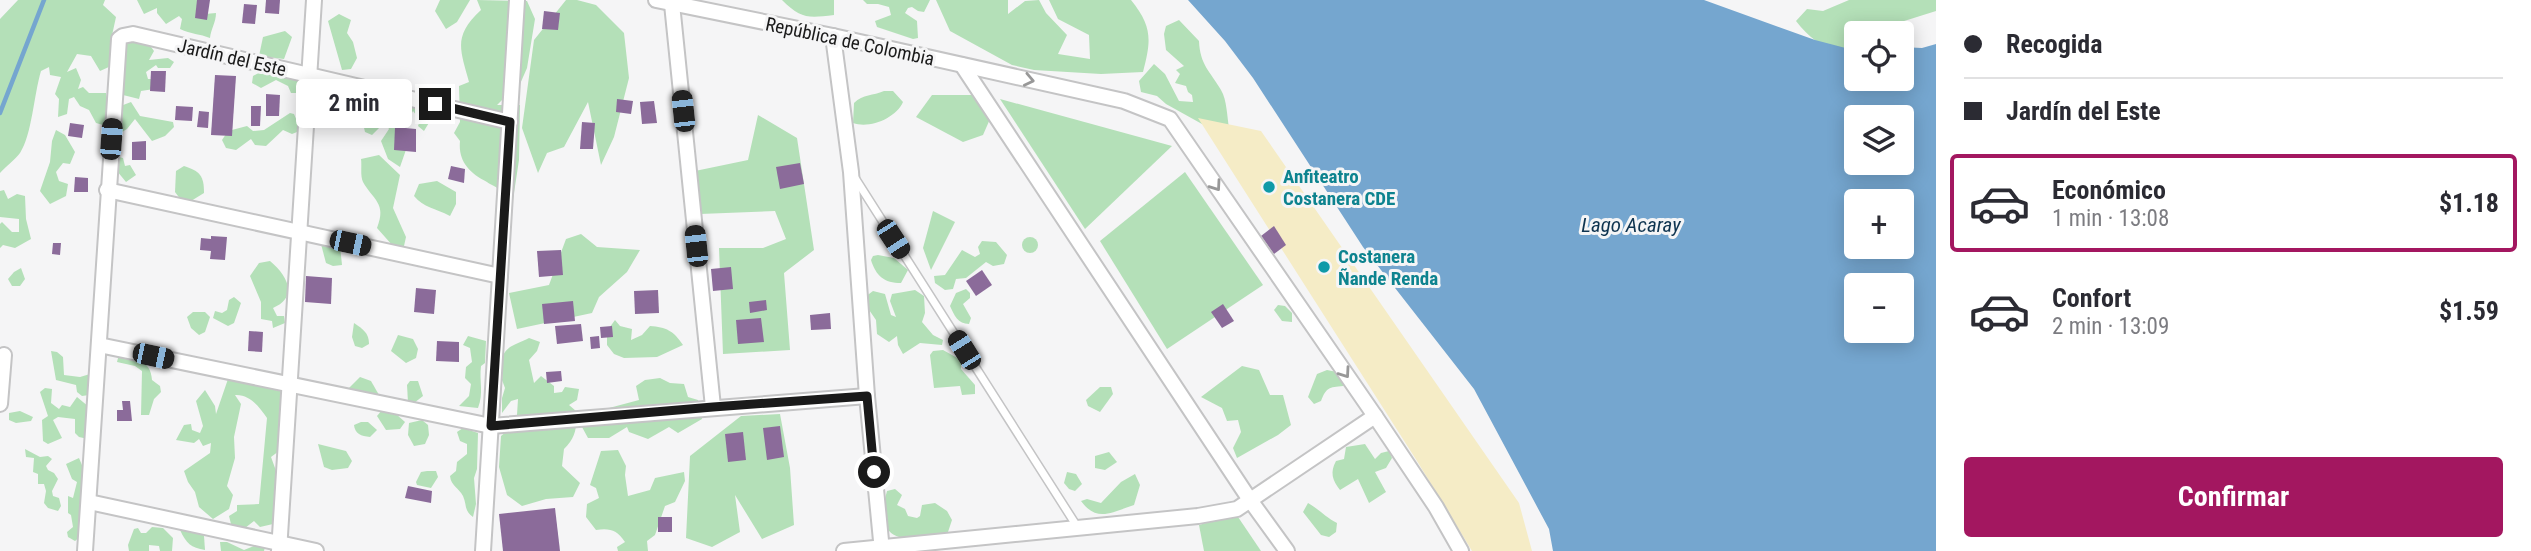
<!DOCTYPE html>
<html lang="es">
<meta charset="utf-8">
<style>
:root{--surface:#fff;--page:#f7f7f7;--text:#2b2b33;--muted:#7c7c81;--line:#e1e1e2;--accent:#a31760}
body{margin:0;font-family:"Roboto Condensed",sans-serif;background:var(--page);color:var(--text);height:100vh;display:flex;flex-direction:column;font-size:26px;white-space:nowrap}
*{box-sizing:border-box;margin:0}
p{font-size:23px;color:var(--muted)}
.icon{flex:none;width:38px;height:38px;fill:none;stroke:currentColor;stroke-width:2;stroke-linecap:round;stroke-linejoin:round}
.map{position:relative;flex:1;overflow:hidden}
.panel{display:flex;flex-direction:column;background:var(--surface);width:595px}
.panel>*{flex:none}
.top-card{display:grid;align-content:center;height:154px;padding:0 28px;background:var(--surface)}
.controls{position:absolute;left:1844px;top:21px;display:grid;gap:14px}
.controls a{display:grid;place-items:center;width:70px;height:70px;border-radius:7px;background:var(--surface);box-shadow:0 4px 18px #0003;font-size:35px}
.end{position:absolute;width:32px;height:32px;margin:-16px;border:9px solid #1a1a1a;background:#fff;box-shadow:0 0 0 4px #fff}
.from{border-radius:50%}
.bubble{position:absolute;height:49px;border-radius:7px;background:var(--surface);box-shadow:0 4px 18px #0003;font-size:23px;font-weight:700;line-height:49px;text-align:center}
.car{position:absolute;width:21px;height:42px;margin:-21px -10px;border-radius:9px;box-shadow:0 0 5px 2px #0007;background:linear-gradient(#222 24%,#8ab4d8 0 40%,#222 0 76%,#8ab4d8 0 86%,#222 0)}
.top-card b{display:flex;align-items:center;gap:24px;height:66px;font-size:26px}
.top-card b+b{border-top:2px solid var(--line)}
.top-card i{width:18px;height:18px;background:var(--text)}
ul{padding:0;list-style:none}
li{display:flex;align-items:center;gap:21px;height:98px;margin:0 14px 10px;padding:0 14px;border:4px solid transparent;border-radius:7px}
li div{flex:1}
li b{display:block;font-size:26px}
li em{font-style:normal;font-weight:700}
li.selected{border-color:var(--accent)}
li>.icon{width:63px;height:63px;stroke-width:1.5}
.button{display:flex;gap:14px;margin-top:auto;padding:14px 28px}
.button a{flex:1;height:80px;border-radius:7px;background:var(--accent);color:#fff;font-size:28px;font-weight:700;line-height:80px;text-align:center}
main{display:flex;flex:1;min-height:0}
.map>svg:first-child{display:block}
.green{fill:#b4e0b8}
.sand{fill:#f5ecc6}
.water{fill:#75a6cf;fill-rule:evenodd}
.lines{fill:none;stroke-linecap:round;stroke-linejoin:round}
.stream{stroke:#75a6cf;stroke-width:4.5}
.building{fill:#8b6b9a}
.lane-casing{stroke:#c4c4c5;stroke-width:10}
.street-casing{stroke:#c4c4c5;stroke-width:18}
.lane{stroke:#fff;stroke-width:7}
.street{stroke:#fff;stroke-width:14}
.oneway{stroke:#989898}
.route{stroke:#1a1a1a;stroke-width:9}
.culture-dot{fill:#0f9aa8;stroke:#f5f5f6;stroke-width:2.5}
.labels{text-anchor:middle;stroke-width:6;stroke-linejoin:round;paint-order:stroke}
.street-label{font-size:19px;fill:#1a1a1a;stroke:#f5f5f6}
.culture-label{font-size:19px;font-weight:bold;fill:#0d838f;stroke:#f5f5f6;text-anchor:start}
.water-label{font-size:21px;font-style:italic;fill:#0e3450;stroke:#f5f5f6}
</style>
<main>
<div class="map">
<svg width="1936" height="551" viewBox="0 0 1936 551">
<rect width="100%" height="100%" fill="#f5f5f6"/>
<g class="green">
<path d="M18 0H105L103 5 116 17 111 40 113 59 111 66 100 71 91 56 77 54 67 72 76 68 81 80 78 89 83 87 89 93H106C108 105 112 115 103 125L96 123 89 110 80 106 74 97 69 99 67 114 58 117 59 99 55 94 61 77 50 75 49 67 41 71C34 94 32 135 20 153 15 160 6 166 0 173V19Z"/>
<path d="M137 0H200L205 14 216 13C216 22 211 29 210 38 200 34 191 34 180 29L182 19 179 16 166 24 157 13V8L144 14Z"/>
<polygon points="440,0 470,0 457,22 446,29 435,11"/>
<path d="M477 0 527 1 535 19 527 68 520 84 504 83 506 96 497 105H520L519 160 512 206C506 200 502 194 497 188 495 186 489 184 487 182 469 173 458 161 460 141L454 133 460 122 459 86 469 82C460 49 453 36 481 10Z"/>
<polygon points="566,0 577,0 596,5 624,33 629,78 614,137 601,165 588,102 564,147 547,153 538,173 522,128 534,40"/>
<path d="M782 0H834V15C808 18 801 19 782 0Z"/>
<polygon points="863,0 930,0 924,12 918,11 912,7 908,8 905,13 917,21 918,38 913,39 877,27 875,21 891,15 889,7 878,4 867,4"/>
<path d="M936 0H1008V14L1025 1 1039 0 1046 13 1067 35 1058 54 1090 59 1089 35 1058 19 1049 0H1131C1153 27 1151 41 1143 72L1101 74 1034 70 1012 65 950 31Z"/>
<path d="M1849 0H1936V11L1866 33H1857V37L1842 53C1822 47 1809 38 1796 21L1807 9 1823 11Z"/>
<polygon points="339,14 351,20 347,33 353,42 357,58 351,69 342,70 328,21"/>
<path d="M1179 20 1199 41C1200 65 1210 71 1221 90 1227 100 1227 117 1229 128L1202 124 1166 104 1157 96 1141 92 1139 81 1154 64 1165 74 1179 101 1193 102 1192 95 1188 92 1186 86 1175 83 1180 74 1176 70 1184 66 1166 50 1164 34 1166 26Z"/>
<polygon points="285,31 292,37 284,59 259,56 263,37"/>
<polygon points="134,38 146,40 154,51 149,60 168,58 174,62 170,68 158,68 156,65 146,72 148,79 153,79 154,89 141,91 139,99 123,95 121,67 125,45"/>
<polygon points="264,70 290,76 298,80 299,93 291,93 288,86 276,80 261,88 252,83 253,76"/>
<polygon points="403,87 454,115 454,120 448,121 433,116 424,131 418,126 420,120 413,111 406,124 408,144 400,167 388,159 381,141 389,129 385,122 372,135 365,132 362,119 366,108 374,108 383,114"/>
<path d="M884 91H893L903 102C896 118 870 129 853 123L854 103C863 94 873 96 884 91Z"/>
<polygon points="932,95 976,95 990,119 983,135 963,142 916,117"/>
<polygon points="1000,99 1172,146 1085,229"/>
<polygon points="131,102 140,116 173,122 174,127 165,136 152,141 135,119 127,129 122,132 118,124 118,107"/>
<polygon points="290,113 294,114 299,126 297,132 292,134 283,130 266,146 255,145 251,139 236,150 226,148 222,140 228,131 247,126 253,131 264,130"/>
<polygon points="758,115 797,138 814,250 784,273 790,350 723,354 719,248 763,248 786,239 775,211 700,214 695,171 748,160"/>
<polygon points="56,130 65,135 75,152 70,164 63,163 56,172 59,181 68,184 66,196 50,204 40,191 50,162 52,141"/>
<path d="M379 155 400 175 393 208 406 237 404 246H393L377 228C387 203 373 200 363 182 360 176 362 166 361 159Z"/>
<polygon points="119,157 123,158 125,166 130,165 136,175 126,182 117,171"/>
<path d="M184 166C200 171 204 176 204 193L191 201 181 200 175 192 176 171Z"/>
<polygon points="1185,172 1263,285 1167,349 1100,241"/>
<path d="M437 181 456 192V204L450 216C435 208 424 208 414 196L419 184Z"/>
<polygon points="4,190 8,199 17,194 25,196 26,219 31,239 15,248 3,245 0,248 0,224 2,222 12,232 19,232 19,219 0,217 0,191"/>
<polygon points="933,211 955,222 931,270 923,248"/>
<polygon points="581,234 597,247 640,250 627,272 599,297 592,313 517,329 509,293 549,285 566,239"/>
<circle cx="1030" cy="245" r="8"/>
<polygon points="982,241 996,242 1007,255 1004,264 993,266 986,262 966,278 956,279 953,289 945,290 935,283 934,276 945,275 962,250 975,257 980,254 978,247"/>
<polygon points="321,244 340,246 342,265 333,266 326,263"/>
<path d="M878 255 894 258 908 270 901 283C884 283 876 276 871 260L873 256Z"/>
<path d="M270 261C287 275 299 297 273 308L277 316H284L285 323 273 328 272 321 261 319V302L250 276 259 263Z"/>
<polygon points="21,268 25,279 20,286 12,286 8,279 14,272"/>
<path d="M966 289 970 293V298L963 304 971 318 969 324C958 324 954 315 950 306L956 293Z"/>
<polygon points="915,290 924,296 925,313 922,322 933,335 943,340 942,345 920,343 903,354 898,345 897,336 889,342 877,334 876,320 865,304 865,297 873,291 885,294 891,315 896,317 890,301 892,294"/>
<polygon points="234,297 241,303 234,323 228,326 213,318 215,311 222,313 227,310 229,300"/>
<polygon points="1278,305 1285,306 1292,313 1292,322 1282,321 1274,310"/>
<polygon points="193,312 205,312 210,317 205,332 199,335 191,328 187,317"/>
<path d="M615 320 620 326 632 329 631 340 642 335 650 326C666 327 674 331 683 345L657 357 624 358 614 354 607 345V331Z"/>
<path d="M354 323C363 329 369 333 369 344L362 348 355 346 352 337Z"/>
<polygon points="398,335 413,339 418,349 416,358 406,363 391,351"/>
<path d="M468 336 486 341 485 363 481 366C479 381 484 393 478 408L459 406 469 396 471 384 465 378 466 367 472 362 470 348 463 345Z"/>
<path d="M529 338 540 342 537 351 529 360 534 383 541 376 554 386V393L562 392 565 387 579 389 577 400 569 405 576 411C577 428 576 437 564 449L562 466 580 483 573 497 546 499 522 506 507 495 499 467 501 436 524 417 517 415 518 399 511 401 502 413V398L505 388 502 380C503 373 501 370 502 363 502 346 516 345 529 338Z"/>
<polygon points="943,350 961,360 961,369 975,385 975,394 962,395 960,386 934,388 930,355 933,351"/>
<polygon points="51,351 57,352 63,357 64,375 80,377 90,374 89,395 82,396 77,392 76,385 56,380"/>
<path d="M119 354C135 358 151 360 152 380L160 386 161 392 154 399 149 415H141L142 371 135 366 117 362Z"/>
<polygon points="1242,366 1259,370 1270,395 1283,395 1291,425 1278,435 1237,458 1233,448 1241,432 1238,420 1227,421 1222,408 1201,397"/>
<path d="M1327 370 1342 373 1346 379 1343 386C1329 387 1326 388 1321 401L1314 404 1308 397 1317 374Z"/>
<polygon points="360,377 371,381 379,395 370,409 359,406 349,394 349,388"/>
<polygon points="660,378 670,383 684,384 688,397 698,400 702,419 678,433 669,427 648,439 629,432 627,427 609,438 588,438 582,427 579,410 597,411 612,421 609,408 639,400 636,386 645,380"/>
<path d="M228 379 284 392 279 451 271 457 279 479 273 524 260 527 254 521 245 528 231 524 229 516 237 511V505L259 504 267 418C259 407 250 394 235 395L241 404 234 437 235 458 227 486 233 495 229 509 213 519 199 507 195 492 188 482 184 471 210 453 211 443 203 446 199 439 194 443 176 440 184 425 191 424 192 430 200 433 203 426 196 401 205 390 215 406 216 414Z"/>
<polygon points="410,381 418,381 423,396 414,403 408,402 407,385"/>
<polygon points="1100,387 1111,387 1113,394 1100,412 1088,406 1086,400"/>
<polygon points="45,388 52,389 51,403 59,409 62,405 70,407 77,397 89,407 88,439 79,437 75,433 75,419 58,417 53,420 62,438 48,444 43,441 42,420 48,416 40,392"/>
<polygon points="382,410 396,414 405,422 400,429 386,430 377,416"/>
<polygon points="20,411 33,417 31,421 16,423 9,420 9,413"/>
<polygon points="780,414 790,468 794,525 762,539 735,495 740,532 712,547 686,538 690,456 741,416"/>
<polygon points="422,420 428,425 429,435 425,444 414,446 408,435 409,423"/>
<path d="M361 422H368L377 430 370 437C361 436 355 434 354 425Z"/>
<path d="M463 428 478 433 477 469 474 478 476 504 473 517C464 511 467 505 463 496 459 488 451 486 450 476L456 471 457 462 467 454V444L460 441 457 432Z"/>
<polygon points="318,444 346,451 352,461 348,468 332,470 324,467"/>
<path d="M1365 444 1375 459 1381 453 1389 451 1392 458 1386 468 1375 472 1386 492 1369 503 1358 479 1340 490C1332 480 1330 472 1336 461L1344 459 1346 447Z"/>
<polygon points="25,449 40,457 48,456 52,459 46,466 48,470 54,473 58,479 52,491 53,496 59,498 61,506 58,511 48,508 44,503 46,491 44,484 38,484 38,474 33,472 34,458 26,457"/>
<path d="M618 450 626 466 625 475 628 496 650 490 655 478 684 472 685 481 675 502 665 506 655 535 647 541 648 551H618L617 547 625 542C617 530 610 528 596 530L586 517 587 504 599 498 596 488 590 485 601 451Z"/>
<polygon points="1109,452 1117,462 1105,470 1095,468 1095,456"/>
<path d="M79 458C87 475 88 490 79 506L85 516 81 536 75 541 68 537 67 532 73 527 71 515 68 513V496L73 498 77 482 72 479 66 464Z"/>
<polygon points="427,471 436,471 438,477 431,488 417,485 416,482 421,472"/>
<polygon points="1067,472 1076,474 1082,484 1075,491 1069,489 1064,483"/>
<path d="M1135 474 1140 485 1134 505C1112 512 1097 523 1081 501L1087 499 1101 503 1121 482Z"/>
<path d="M895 489 902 495 897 505 905 509 908 516 917 518 920 516 922 505 935 503 947 511 952 520 946 538C907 540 872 546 887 491Z"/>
<path d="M1308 503C1319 509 1325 517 1337 523L1336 532 1329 537 1321 535 1303 512Z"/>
<polygon points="1236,514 1261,551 1204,551 1199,525"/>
<polygon points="152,527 163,528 173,538 172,551 160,551 159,546 149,545 149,551 129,551 128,545 134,529 138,528 141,533 146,533"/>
<path d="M185 527 198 529 204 536 205 550C191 548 186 543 180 530Z"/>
<polygon points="220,542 227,542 244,550 254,546 265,547 264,551 221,551"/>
</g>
<polygon class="sand" points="1198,118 1261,131 1519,503 1532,551 1472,551 1417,461"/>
<path class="water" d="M1188 0H1704L1815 40 1857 51V79H1902V47L1922 48 1936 44V551H1553L1549 529 1474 389 1363 247 1253 78 1225 41ZM1857 117H1902V163H1857ZM1857 201H1902V247H1857ZM1857 285H1902V331H1857Z"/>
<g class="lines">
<polyline class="stream" points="0,113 44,0"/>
</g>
<g class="building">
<polygon points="197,0 210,0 207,20 195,18"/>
<polygon points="266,0 280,0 279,14 265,13"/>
<polygon points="244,4 257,5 255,24 242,23"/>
<polygon points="544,11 560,13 558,30 542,29"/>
<polygon points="151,71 166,71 165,92 150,91"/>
<polygon points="215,75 236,76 232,136 211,135"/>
<polygon points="266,94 280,95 279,116 266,116"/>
<polygon points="617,99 633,101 631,114 616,112"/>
<polygon points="654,101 657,123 642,124 640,102"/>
<polygon points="176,106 193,107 192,121 175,120"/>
<polygon points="251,106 261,106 260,126 251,126"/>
<polygon points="199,111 209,112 208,128 197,127"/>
<polygon points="582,122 595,123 593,149 580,149"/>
<polygon points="70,123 84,125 82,138 68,136"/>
<polygon points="395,127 416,129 416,152 394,150"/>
<polygon points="146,141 146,160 132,160 132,142"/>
<polygon points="800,163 804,184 780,189 776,167"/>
<polygon points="451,166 465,169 464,183 448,179"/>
<polygon points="75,177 88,178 88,192 74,192"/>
<polygon points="1274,226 1286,245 1274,254 1261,236"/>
<polygon points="211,236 227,237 225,260 210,259 211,251 200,250 201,238 211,239"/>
<polygon points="53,243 61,243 60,255 52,254"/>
<polygon points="561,250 563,275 539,277 537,251"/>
<polygon points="731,267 733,289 713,291 711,269"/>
<polygon points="982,270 992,285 976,296 966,281"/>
<polygon points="306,276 332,278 331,304 305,302"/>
<polygon points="416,288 436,290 434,314 414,312"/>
<polygon points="658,290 659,313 635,314 634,291"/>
<polygon points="766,300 767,310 750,313 749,302"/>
<polygon points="573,301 575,321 544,324 542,304"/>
<polygon points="1223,304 1234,321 1222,328 1211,312"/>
<polygon points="830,313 831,329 811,330 810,315"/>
<polygon points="761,318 764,342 738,344 736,320"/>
<polygon points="581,324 583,341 557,344 555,326"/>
<polygon points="612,326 613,337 601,338 600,327"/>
<polygon points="249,331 263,332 262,352 248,351"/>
<polygon points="599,336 600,348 591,349 590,337"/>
<polygon points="437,341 459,342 459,362 436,361"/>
<polygon points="561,371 562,381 547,383 546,372"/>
<polygon points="122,401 130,401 132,421 117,421 117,410 123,410"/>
<polygon points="780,426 784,457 767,460 763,428"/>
<polygon points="743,432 746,460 728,462 725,434"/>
<polygon points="408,486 432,491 431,503 405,498"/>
<polygon points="555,508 560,551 503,551 499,514"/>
<rect x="658" y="517" width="14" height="15"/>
</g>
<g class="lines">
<defs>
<polyline id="lane" points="855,178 1078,528"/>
<g id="street">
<polyline points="656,0 833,36 1124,101 1170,119 1375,416 1436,507 1461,551"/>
<polyline points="672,4 713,407"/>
<polyline points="833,36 851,172 867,396 882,551"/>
<polyline points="962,65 1250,500 1287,551"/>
<polyline points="107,190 500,276"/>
<polyline points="99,345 491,426 867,396"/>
<polyline points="0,404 4,355"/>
<polyline points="89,502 316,551"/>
<polyline points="85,551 119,39 123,36 133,34 510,122"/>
<polyline points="279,551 314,0"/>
<polyline points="483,551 517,0"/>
<polyline points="844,551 1198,516 1237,509 1375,416"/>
</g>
</defs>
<use href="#lane" class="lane-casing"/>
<use href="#street" class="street-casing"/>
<use href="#lane" class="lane"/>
<use href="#street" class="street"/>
</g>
<defs><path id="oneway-chevron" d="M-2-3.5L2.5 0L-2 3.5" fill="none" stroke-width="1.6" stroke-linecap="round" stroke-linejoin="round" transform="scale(1.75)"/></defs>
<g class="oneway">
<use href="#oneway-chevron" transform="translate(1029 80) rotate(12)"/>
<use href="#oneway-chevron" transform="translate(1216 186) rotate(55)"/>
<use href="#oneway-chevron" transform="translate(1345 373) rotate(55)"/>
</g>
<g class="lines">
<polyline class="route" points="435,104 510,122 491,426 713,407 867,396 874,472"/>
</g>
<g class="culture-dot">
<circle cx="1269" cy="187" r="7"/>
<circle cx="1324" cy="267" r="7"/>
</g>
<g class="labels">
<g class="street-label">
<text transform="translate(850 41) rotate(12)" y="7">República de Colombia</text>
<text transform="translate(232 57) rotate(13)" y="7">Jardín del Este</text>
</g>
<g class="culture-label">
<text x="1283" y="183">Anfiteatro<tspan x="1283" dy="22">Costanera CDE</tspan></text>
<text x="1338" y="263">Costanera<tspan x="1338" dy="22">Ñande Renda</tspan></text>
</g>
<g class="water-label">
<text x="1631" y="232">Lago Acaray</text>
</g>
</g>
</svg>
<div class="controls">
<a><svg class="icon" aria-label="locate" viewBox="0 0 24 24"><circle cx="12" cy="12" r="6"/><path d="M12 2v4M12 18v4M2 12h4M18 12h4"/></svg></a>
<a><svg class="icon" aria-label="layers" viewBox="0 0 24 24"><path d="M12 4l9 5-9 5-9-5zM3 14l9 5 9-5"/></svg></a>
<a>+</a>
<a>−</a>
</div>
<i class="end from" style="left:874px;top:472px"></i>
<i class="end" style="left:435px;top:104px"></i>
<div class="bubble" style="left:296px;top:79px;width:116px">2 min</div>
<i class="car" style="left:683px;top:111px;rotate:354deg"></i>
<i class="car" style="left:111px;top:139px;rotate:4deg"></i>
<i class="car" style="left:893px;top:239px;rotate:147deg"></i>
<i class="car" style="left:350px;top:243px;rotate:102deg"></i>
<i class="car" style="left:696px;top:246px;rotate:354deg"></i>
<i class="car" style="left:964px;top:350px;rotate:328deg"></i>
<i class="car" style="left:153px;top:356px;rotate:102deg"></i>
</div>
<section class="panel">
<div class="top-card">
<b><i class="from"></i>Recogida</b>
<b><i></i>Jardín del Este</b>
</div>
<ul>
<li class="selected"><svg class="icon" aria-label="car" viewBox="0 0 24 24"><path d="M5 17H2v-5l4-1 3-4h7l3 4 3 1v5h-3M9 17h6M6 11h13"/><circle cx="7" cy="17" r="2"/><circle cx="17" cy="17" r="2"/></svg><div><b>Económico</b><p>1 min · 13:08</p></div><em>$1.18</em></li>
<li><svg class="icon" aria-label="car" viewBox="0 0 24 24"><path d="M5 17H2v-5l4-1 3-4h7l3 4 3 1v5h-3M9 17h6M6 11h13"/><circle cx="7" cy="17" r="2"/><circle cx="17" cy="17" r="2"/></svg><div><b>Confort</b><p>2 min · 13:09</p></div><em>$1.59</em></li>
</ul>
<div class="button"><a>Confirmar</a></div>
</section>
</main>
